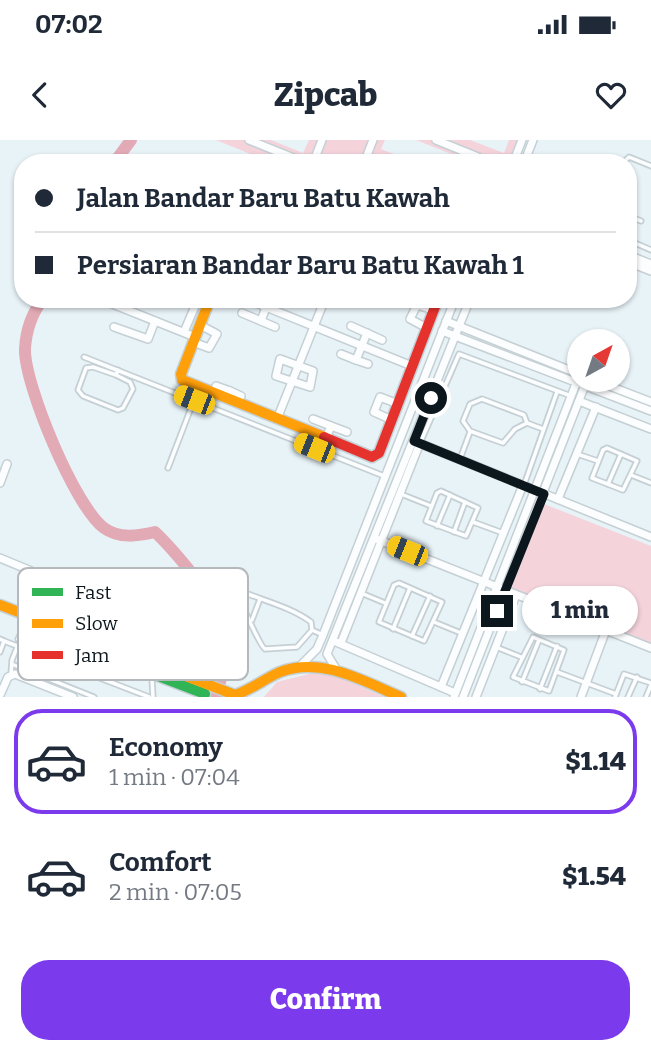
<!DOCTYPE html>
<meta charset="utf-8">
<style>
:root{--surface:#fff;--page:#f6f6f7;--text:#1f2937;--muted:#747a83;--line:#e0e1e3;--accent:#7c3aed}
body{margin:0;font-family:Bitter,serif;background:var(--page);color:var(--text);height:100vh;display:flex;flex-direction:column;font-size:26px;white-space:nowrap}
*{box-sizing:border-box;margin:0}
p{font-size:23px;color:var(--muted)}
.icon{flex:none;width:38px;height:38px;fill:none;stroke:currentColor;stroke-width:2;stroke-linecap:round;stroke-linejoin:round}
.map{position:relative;height:557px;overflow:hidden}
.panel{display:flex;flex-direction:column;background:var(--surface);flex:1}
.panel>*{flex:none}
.guide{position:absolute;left:14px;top:14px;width:623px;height:154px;border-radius:28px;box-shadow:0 2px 5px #0004;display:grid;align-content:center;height:154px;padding:0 21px;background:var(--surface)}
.needle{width:46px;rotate:40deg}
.buttons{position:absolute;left:567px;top:189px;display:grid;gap:14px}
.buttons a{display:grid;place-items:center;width:63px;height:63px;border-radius:50%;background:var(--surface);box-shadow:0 2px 5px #0004;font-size:35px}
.end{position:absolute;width:32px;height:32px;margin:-16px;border:9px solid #0b171c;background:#fff;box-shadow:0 0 0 4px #fff}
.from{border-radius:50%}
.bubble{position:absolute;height:49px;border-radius:24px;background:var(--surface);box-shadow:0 2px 5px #0004;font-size:23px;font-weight:800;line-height:49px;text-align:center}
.car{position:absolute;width:21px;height:42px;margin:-21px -10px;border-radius:9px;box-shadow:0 0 5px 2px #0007;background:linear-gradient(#f5c518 24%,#345 0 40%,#f5c518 0 76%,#345 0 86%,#f5c518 0)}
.guide b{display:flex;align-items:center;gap:24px;height:66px;font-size:26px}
.guide b+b{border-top:2px solid var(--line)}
.guide i{width:18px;height:18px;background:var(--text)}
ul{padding:12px 0 0;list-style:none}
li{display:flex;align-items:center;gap:21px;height:105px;margin:0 14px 10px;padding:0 7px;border:4px solid transparent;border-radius:28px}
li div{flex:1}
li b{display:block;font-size:26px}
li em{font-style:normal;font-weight:800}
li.active{border-color:var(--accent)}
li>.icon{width:63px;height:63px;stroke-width:1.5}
.cta{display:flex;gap:14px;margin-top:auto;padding:14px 21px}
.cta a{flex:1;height:80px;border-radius:28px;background:var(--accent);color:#fff;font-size:28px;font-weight:800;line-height:80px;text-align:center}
.status{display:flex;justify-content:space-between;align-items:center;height:49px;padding:0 35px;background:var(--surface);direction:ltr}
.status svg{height:19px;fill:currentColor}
header{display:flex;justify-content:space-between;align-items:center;height:91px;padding:0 21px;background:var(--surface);font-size:32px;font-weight:800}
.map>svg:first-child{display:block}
.green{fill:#f4d3db}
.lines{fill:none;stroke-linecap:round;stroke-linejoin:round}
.river{stroke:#e2aab5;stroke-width:12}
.lane-casing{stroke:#c5d0d5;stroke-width:7}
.street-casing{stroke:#c5d0d5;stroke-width:10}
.fast-casing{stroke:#c5d0d5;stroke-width:13}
.slow-casing{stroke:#c5d0d5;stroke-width:13}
.jam-casing{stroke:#c5d0d5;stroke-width:13}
.lane{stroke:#fcfdfe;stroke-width:3.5}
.street{stroke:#fcfdfe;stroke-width:7}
.fast{stroke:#30b455;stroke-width:10}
.slow{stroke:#ff9f0a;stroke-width:10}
.jam{stroke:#e5322d;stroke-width:10}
.route{stroke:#0b171c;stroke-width:9}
.key{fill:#fff;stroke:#b6b9bb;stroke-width:2}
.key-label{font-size:19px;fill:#0b171c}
</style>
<div class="status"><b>07:02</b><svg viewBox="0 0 49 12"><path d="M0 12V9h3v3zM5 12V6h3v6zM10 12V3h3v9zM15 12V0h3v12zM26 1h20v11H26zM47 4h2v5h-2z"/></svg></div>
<header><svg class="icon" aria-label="back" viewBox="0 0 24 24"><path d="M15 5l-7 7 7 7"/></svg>Zipcab<svg class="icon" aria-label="heart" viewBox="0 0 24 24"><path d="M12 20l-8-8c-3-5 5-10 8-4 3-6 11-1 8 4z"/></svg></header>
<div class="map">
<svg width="651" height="557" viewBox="0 0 651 557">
<rect width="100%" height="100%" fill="#e8f3f8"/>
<g class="green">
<polygon points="216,0 271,0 303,13 309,0 385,0 381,9 417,23 391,23 378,18 376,23 273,23"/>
<polygon points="416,0 470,0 504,13 509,0 522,0 513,23 474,23"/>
<polygon points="544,364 651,406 651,505 511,449"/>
<polygon points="313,533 339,537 384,557 264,557 277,542"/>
</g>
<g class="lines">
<g class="river">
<polyline points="114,23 131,0"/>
<path d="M43 159C32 173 26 191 25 209 24 244 75 367 104 388 119 399 138 396 155 392 172 408 218 462 224 482 231 507 222 534 216 557"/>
</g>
<defs>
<g id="lane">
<polyline points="623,23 629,17 651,26"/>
<polyline points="628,76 641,81"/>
<polyline points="628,100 651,110"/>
<polyline points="84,217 384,336"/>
<polyline points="116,235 130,242 133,249 123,268 118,270 83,256 78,250 86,228 93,227 116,235 118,230"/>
<polygon points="482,259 524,275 527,283 515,289 503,303 470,291 463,281 470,264"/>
<polyline points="527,283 543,289"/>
<polyline points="421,301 459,214 571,256"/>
<polygon points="607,308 637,321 623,350 592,338 603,310"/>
<polyline points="577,314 598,321"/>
<polyline points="460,319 470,292"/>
<polyline points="168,328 194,260"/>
<polyline points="631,335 651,343"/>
<polyline points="608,344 621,314"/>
<polyline points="524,345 557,252"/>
<polygon points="441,351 478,368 466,396 426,381 437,353"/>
<polyline points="401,354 431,366"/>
<polyline points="473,382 503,393"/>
<polyline points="437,386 450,355"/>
<polyline points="454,392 465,362"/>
<polygon points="399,443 442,462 424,501 379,482 394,445"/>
<polyline points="361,453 385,463"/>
<polyline points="252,480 260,459"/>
<polyline points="434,482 461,493"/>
<polyline points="393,489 410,448"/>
<path d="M312 490 297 507 265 509C261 507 241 464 241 460L248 454C269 462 294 469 311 482L312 490 323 495"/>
<polyline points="412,496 430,456"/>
<polygon points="533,497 564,510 549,551 513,537"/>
<polyline points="0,499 4,501 0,512"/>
<polyline points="4,501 149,557"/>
<polyline points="21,506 18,499 22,491 37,488"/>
<polyline points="496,507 521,517"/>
<polyline points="14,525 94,557"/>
<polyline points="557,532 616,554"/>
<polyline points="11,534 12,520 18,505"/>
<polyline points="152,539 153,557"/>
<polyline points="522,542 539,500"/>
<polyline points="540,549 557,506"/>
<polyline points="615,557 624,534 651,543"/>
<polyline points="628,557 637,537"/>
<polyline points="646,557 651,545"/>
</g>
<g id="street">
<polyline points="249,0 306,23"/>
<polyline points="436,0 478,17"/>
<polyline points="313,23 322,0"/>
<polyline points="364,23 373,0"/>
<polyline points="513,23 522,0"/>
<polyline points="524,23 533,0"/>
<polyline points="628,115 651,124"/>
<polyline points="628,122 651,131"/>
<polyline points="100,159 195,197"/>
<polyline points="246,159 412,226"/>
<polyline points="283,159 284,159"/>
<polyline points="242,173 261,181 269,159"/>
<polyline points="261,181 275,187"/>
<polyline points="446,181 579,234"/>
<polyline points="351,186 382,200"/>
<polyline points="114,187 148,199 155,181"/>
<polyline points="427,188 410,179 417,165 433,170"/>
<polyline points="442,191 651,271"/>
<polyline points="184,192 198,159"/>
<polyline points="193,202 209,208 217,194 200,185"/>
<polyline points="341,214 356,220 367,193"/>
<polygon points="280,219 313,231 310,247 276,236"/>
<polyline points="356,220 368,224"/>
<polyline points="594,240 651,262"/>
<polyline points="216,246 230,251"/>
<polyline points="227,258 230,251 241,256"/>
<polyline points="579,261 651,289"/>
<polyline points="277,279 325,159"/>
<polyline points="313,279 331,286"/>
<polyline points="392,280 374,272 380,257 398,264"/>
<polyline points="326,298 331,286 347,292"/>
<polyline points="414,301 651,397"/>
<polyline points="0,343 7,324"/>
<polyline points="558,359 596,267"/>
<polyline points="374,398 651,508"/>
<polyline points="0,418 82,452"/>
<polyline points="336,502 455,553"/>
<polyline points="341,503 420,303"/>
<polyline points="299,527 317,509 323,495 455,159"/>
<polyline points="335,527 327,514 470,159"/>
<polyline points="441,547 523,345"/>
<polyline points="0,555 8,537 15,534 73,557"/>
<polyline points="454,557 579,236"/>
<polyline points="463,557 587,240"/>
<polyline points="476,557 516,455"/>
<polyline points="581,557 606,490"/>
</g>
<polyline id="fast" points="127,524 205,554"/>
<g id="slow">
<polyline points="210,159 181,234 182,240 324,297"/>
<path d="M0 465 235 555C251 550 264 539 280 532 321 516 363 541 401 557"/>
</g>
<polyline id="jam" points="324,297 372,317 379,313 438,159"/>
</defs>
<use href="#lane" class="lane-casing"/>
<use href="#street" class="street-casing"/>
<use href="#fast" class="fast-casing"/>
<use href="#slow" class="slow-casing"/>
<use href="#jam" class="jam-casing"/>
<use href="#lane" class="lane"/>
<use href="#street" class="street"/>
<use href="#fast" class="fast"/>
<use href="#slow" class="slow"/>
<use href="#jam" class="jam"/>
</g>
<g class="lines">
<polyline class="route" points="431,258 414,301 544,354 497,471"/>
</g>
<rect x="18" y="428" width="230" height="112" rx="10" class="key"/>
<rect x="32" y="448" width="31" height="8" fill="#30b455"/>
<rect x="32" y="479" width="31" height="9" fill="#ff9f0a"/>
<rect x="32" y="511" width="31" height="8" fill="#e5322d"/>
<g class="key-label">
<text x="75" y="459">Fast</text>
<text x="75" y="490">Slow</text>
<text x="75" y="522">Jam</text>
</g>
</svg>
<div class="buttons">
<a><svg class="needle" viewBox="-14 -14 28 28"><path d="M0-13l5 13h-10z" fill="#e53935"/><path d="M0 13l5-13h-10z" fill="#747a83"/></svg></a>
</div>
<i class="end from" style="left:431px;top:258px"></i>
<i class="end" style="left:497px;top:471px"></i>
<div class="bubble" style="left:522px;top:446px;width:116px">1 min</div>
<i class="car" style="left:194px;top:260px;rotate:291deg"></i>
<i class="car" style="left:314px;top:308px;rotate:292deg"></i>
<i class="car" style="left:407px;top:411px;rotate:292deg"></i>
<div class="guide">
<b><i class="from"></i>Jalan Bandar Baru Batu Kawah</b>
<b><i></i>Persiaran Bandar Baru Batu Kawah 1</b>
</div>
</div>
<section class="panel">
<ul>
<li class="active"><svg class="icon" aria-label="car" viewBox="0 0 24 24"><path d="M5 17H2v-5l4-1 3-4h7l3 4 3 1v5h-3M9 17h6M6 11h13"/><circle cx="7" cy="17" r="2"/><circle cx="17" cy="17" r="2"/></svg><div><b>Economy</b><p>1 min · 07:04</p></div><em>$1.14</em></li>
<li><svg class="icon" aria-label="car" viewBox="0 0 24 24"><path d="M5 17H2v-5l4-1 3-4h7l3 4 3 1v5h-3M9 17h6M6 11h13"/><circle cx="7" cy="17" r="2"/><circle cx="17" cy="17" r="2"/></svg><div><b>Comfort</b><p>2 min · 07:05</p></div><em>$1.54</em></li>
</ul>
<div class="cta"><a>Confirm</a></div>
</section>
